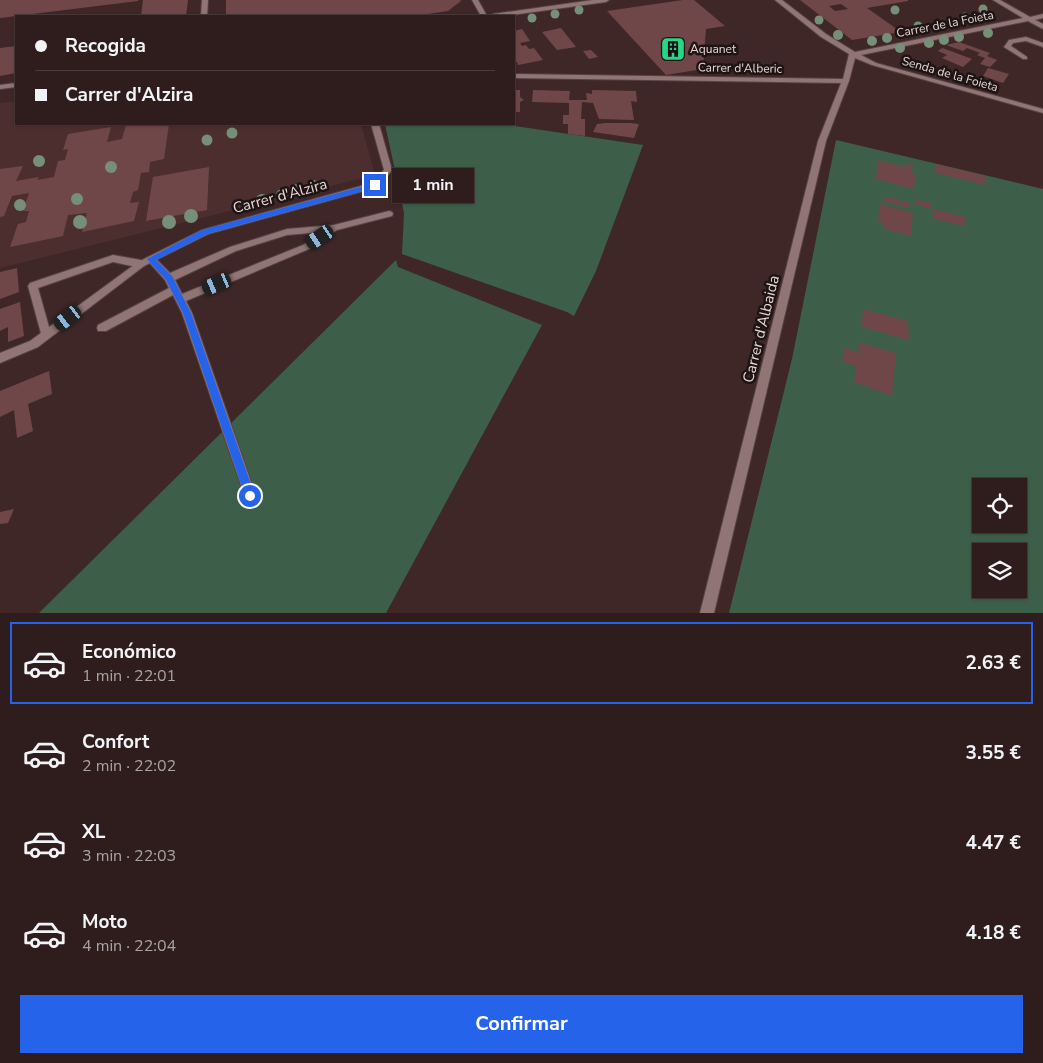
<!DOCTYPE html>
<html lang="es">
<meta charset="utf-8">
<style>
:root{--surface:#2f1d1e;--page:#372627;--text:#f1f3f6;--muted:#a7a2a4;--line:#4a3b3c;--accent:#2563eb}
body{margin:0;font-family:"Nunito Sans",sans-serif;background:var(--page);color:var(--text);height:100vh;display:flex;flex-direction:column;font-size:19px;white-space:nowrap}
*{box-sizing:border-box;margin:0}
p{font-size:16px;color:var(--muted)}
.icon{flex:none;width:28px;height:28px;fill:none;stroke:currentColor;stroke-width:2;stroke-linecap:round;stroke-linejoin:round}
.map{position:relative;height:613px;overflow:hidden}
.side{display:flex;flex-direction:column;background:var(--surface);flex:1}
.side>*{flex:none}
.guide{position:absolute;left:15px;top:15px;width:500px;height:110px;border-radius:0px;box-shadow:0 1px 4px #0004,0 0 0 1px var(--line);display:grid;align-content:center;height:110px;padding:0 20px;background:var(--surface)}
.fabs{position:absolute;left:972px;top:478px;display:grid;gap:10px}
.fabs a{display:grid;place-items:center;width:55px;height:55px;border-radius:0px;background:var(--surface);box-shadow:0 1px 4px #0004,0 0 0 1px var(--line);font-size:25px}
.end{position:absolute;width:22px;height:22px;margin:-11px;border:6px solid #2563eb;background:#fff;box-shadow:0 0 0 2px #fff}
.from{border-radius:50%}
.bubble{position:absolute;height:35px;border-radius:0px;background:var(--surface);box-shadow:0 1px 4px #0004,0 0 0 1px var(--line);font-size:16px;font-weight:700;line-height:35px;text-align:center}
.car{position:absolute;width:15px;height:30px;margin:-15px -8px;border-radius:6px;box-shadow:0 0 4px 1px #0007;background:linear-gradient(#222 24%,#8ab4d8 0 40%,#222 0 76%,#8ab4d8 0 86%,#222 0)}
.guide b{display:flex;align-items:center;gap:18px;height:48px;font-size:19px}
.guide b+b{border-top:1px solid var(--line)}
.guide i{width:12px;height:12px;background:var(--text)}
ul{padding:9px 0 0;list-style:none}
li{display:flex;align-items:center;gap:15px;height:82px;margin:0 10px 8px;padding:0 10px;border:2px solid transparent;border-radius:0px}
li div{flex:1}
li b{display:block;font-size:19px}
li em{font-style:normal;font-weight:700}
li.current{border-color:var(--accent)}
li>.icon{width:45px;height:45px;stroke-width:1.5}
.button{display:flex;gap:10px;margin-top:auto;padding:10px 20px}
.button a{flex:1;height:58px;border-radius:0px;background:var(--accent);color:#fff;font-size:20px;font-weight:700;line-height:58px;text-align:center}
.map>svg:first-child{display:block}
.built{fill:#4d2e2f}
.green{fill:#3d5f4a;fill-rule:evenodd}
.building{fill:#704749;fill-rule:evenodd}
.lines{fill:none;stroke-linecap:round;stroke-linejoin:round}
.service-casing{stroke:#574344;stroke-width:2}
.minor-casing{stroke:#574344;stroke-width:2}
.service{fill:#917575;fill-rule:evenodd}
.minor{fill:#917575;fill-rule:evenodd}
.tree{fill:#768f79}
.route{fill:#2563eb}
.labels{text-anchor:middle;stroke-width:5;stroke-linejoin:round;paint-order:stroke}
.far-street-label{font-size:12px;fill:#e7d6d7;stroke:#1e1414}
.far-poi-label{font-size:12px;fill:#e7d6d7;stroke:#1e1414;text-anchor:start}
.street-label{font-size:15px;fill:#e7d6d7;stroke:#1e1414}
</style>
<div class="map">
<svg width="1043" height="613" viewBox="0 0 1043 613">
<rect width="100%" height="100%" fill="#3f2728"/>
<polygon class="built" points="16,101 16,124 361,124 375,175 0,268 0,103"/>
<g class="green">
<polygon points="385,124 501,124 643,145 596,271 574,316 567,312 402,254 404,213"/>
<path d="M836 140 1043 189V613H729L792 359ZM981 486H1019V524H981ZM981 551H1019V589H981Z"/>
<polygon points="396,260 398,267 542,325 386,613 39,613"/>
</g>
<g class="building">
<polygon points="0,0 138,0 138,1 0,18"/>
<polygon points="143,0 188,0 186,16 141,16"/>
<polygon points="226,0 460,0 461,1 448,11 414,16 226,16"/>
<polygon points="683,0 694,0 725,26 706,29 703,69 666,75 607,11"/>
<path d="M800 0H908V1L867 8 901 32 852 40ZM841 4 848 9 835 11 829 6Z"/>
<polygon points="561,28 576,47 557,50 542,32"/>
<polygon points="522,29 530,41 520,43 522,46 526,45 529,49 534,48 543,60 518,65 517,62 514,62 514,31"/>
<polygon points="959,42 990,53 987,56 997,60 990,67 980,64 985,58 977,55 980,53 967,48 963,51 946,45"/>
<polygon points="16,46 16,73 0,76 0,48"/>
<polygon points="942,48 948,50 972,59 963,67 942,58 947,55 938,51"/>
<polygon points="591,50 598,57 589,59 583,51"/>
<polygon points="988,68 1009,74 1003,83 983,76"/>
<polygon points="514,90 520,90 520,97 524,100 520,102 520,112 514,112"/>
<polygon points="533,90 570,91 569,100 587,100 586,93 592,94 592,90 636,91 637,102 631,101 634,120 599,119 593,103 582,102 581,119 585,119 585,136 568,134 568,124 563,124 563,115 569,115 569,103 532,102"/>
<polygon points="605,123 630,123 639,124 634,138 593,132 597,124"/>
<polygon points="133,124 169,124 164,159 150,162 149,172 141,173 138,190 133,192 130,203 139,202 134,221 82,232 87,213 68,215 63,236 10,247 18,224 26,222 29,211 23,211 29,193 12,196 4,216 0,217 0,169 23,166 16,181 39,177 37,180 54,177 58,161 65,160 68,149 63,150 68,134 111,127 107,142 122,139 126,125"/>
<polygon points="878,160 905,167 906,164 913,165 912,173 916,174 914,189 876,179"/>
<polygon points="936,164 986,176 986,185 936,173"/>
<polygon points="209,167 207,210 146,221 153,177"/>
<polygon points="885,196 910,203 910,208 884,201"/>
<polygon points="915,200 932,203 932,209 914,204"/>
<polygon points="880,204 913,213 911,236 883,228 883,223 878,221"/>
<polygon points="934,209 965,217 966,226 934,219"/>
<polygon points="17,268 19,292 0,299 0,272"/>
<polygon points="20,302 24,336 8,342 8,327 0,331 0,309"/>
<polygon points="863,309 908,321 909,340 862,327"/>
<polygon points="859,342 896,353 892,396 854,382 856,366 842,361 844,348 858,352"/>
<polygon points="49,371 52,394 28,404 33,431 17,438 14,410 0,417 0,391"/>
<polygon points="14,509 8,523 0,524 0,512"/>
</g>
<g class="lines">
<defs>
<g id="service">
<polygon points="1026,37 1043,43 1043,47 1026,41 1013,43 1011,46 1027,57 1027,59 1023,59 1004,47 1009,40"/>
<path d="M389 211 392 212 393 214 392 216 337 230 309 249 186 301 192 313 256 496 254 500 250 502 246 500 182 313 173 295 106 331H98L97 328 98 325 169 288 165 280 148 261 146 259 148 257H154L170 273 230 247 287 229 334 225ZM321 232 303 245 182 294 175 280 236 251 287 235Z"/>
<polygon points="113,255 141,260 146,264 141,268 113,262 38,288 51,334 50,337 42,337 28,286 30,283"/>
</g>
<g id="minor">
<polygon points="202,0 208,0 207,16 201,16"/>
<polygon points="472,0 478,0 487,16 481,16"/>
<polygon points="593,0 609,0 606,2 504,16 490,16 493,14"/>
<polygon points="775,0 782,0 826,34 855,52 1023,18 993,0 1000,0 1030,17 1043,14 1043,18 1035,20 1043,24 1043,29 1028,21 861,55 876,63 1043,109 1043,113 872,65 855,58 849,81 826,141 714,613 700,613 818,141 841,83 514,78 514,74 843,79 849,54 821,37"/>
<polygon points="16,83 16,87 0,89 0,85"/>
<polygon points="371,124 379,124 392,170 378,187 208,234 144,266 38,347 0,363 0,353 30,341 138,262 202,230 372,183 384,170"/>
</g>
</defs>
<use href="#service" class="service-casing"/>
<use href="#minor" class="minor-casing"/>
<use href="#service" class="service"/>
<use href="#minor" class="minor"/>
</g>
<g class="tree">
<circle cx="983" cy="9" r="4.5"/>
<circle cx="579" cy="10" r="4.5"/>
<circle cx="895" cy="10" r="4.5"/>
<circle cx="555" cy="14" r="4.5"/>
<circle cx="965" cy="17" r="4.5"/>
<circle cx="532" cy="18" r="4.5"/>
<circle cx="819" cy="20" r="4.5"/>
<circle cx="918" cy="26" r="4.5"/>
<circle cx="988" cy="33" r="5"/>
<circle cx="838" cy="35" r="5"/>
<circle cx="959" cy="37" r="5"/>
<circle cx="887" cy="38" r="5"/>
<circle cx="944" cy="40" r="5"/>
<circle cx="872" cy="41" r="5"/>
<circle cx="929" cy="43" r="5"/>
<circle cx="900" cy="48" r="5"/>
<circle cx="232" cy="133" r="5.5"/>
<circle cx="207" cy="140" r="5.5"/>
<circle cx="39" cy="161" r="6"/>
<circle cx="111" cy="167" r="6"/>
<circle cx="313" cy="186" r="6"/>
<circle cx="297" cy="190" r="6"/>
<circle cx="282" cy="195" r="6"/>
<circle cx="77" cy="199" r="6"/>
<circle cx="262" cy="200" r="6"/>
<circle cx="20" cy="205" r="6"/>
<circle cx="191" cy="216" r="7"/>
<circle cx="80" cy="222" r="7"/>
<circle cx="169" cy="222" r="7"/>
</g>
<polygon class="route" points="375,183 379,185 378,187 207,234 156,260 172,276 191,313 255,496 250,501 245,496 183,313 166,280 147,259 202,230"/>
<defs>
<symbol id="building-square" viewBox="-11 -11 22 22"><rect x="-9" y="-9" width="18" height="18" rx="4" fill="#25d886" stroke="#1e1414"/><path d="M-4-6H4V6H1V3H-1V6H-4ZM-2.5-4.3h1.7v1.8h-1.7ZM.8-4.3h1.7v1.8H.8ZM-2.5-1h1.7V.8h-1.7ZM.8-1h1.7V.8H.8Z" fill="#111"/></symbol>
</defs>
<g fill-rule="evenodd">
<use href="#building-square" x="659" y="35" width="28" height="28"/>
</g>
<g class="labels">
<g class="far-street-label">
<text transform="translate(945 24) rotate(-11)" y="4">Carrer de la Foieta</text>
<text transform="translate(740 68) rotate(1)" y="4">Carrer d'Alberic</text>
<text transform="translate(950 74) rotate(16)" y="4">Senda de la Foieta</text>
</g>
<g class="far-poi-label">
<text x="690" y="53">Aquanet</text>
</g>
<g class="street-label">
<text transform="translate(280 196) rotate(-15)" y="5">Carrer d'Alzira</text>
<text transform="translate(761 329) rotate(-76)" y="5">Carrer d'Albaida</text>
</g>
</g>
</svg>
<div class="fabs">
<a><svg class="icon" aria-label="locate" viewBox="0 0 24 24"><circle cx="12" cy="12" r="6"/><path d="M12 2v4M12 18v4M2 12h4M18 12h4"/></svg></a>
<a><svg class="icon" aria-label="layers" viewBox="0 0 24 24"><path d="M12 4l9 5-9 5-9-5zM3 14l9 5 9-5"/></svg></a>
</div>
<i class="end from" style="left:250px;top:496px"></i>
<i class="end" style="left:375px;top:185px"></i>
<div class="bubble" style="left:392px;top:168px;width:82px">1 min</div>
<i class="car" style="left:320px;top:237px;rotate:236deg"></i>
<i class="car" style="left:217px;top:284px;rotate:247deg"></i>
<i class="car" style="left:68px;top:318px;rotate:232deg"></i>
<div class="guide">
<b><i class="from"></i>Recogida</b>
<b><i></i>Carrer d'Alzira</b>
</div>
</div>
<section class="side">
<ul>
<li class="current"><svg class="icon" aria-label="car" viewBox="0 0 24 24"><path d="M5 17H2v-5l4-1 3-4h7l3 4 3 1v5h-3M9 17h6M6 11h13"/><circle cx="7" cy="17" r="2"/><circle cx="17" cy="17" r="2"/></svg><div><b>Económico</b><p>1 min · 22:01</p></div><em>2.63 €</em></li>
<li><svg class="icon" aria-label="car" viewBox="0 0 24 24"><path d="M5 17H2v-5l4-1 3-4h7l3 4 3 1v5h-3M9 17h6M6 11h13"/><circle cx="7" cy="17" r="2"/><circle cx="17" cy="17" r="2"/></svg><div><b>Confort</b><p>2 min · 22:02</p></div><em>3.55 €</em></li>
<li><svg class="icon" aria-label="car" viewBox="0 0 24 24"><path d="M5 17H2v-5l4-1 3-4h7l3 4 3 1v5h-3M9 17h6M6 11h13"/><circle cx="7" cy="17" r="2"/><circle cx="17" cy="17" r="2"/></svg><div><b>XL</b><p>3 min · 22:03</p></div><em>4.47 €</em></li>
<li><svg class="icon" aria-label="car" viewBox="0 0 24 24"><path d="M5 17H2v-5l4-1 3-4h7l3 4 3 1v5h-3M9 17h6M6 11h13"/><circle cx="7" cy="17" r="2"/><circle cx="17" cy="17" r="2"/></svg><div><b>Moto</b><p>4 min · 22:04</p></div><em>4.18 €</em></li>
</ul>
<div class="button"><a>Confirmar</a></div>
</section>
